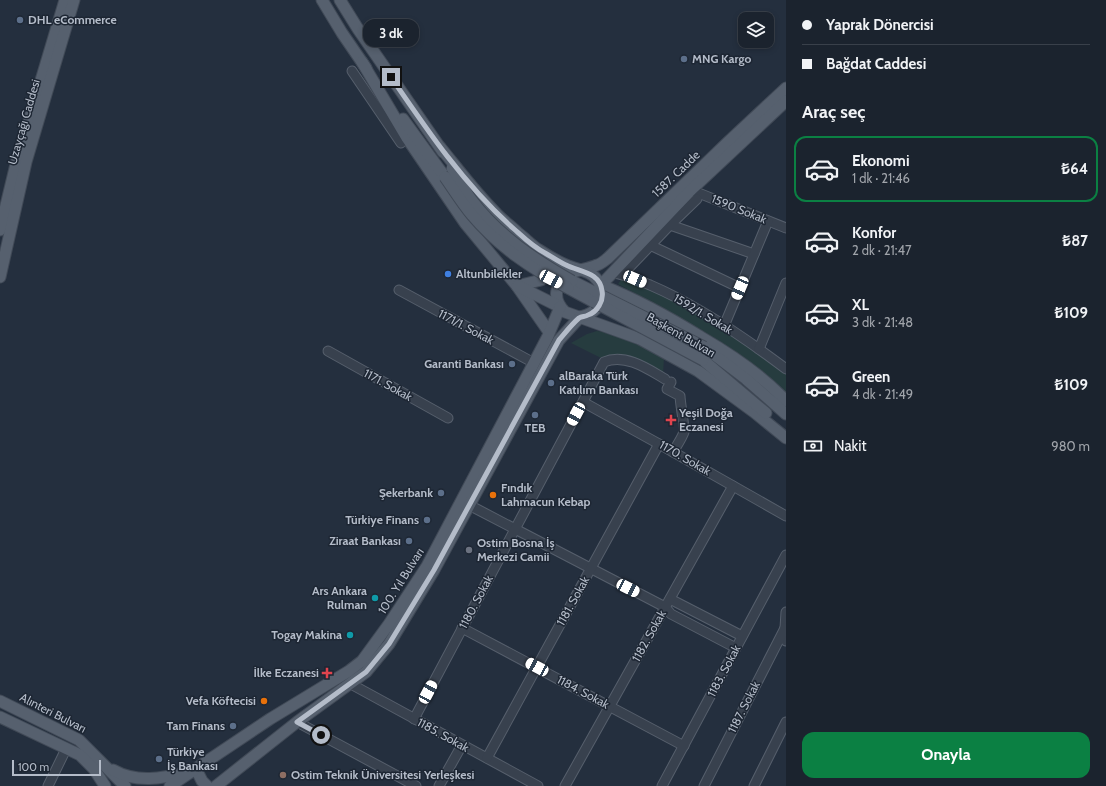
<!DOCTYPE html>
<html lang="tr">
<meta charset="utf-8">
<style>
:root{--surface:#1b232e;--page:#242b36;--text:#f1f3f6;--muted:#a0a4aa;--line:#39404a;--accent:#0b8043}
body{margin:0;font-family:Cabin,sans-serif;background:var(--page);color:var(--text);height:100vh;display:flex;flex-direction:column;font-size:15px;white-space:nowrap}
*{box-sizing:border-box;margin:0}
p{font-size:13px;color:var(--muted)}
.icon{flex:none;width:22px;height:22px;fill:none;stroke:currentColor;stroke-width:2;stroke-linecap:round;stroke-linejoin:round}
.map{position:relative;flex:1;overflow:hidden}
.sheet{display:flex;flex-direction:column;background:var(--surface);width:320px}
.sheet>*{flex:none}
.top-card{display:grid;align-content:center;height:88px;padding:0 16px;background:var(--surface)}
.fabs{position:absolute;left:738px;top:12px;display:grid;gap:8px}
.fabs a{display:grid;place-items:center;width:36px;height:36px;border-radius:8px;background:var(--surface);box-shadow:0 2px 6px #0003,0 0 0 1px var(--line);font-size:20px}
.scale{position:absolute;left:12px;bottom:10px;width:89px;box-sizing:border-box;padding-left:4px;border:2px solid #b4bcc9;border-top:0;font-size:11px;line-height:14px;white-space:nowrap;color:#b4bcc9;-webkit-text-stroke:3px #1d2633;paint-order:stroke}
.end{position:absolute;width:18px;height:18px;margin:-9px;border:5px solid #b4bcc9;background:#111;box-shadow:0 0 0 2px #111}
.from{border-radius:50%}
.bubble{position:absolute;height:28px;border-radius:12px;background:var(--surface);box-shadow:0 2px 6px #0003,0 0 0 1px var(--line);font-size:13px;font-weight:700;line-height:28px;text-align:center}
.car{position:absolute;width:12px;height:24px;margin:-12px -6px;border-radius:5px;box-shadow:0 0 3px 1px #0007;background:linear-gradient(#fff 24%,#345 0 40%,#fff 0 76%,#345 0 86%,#fff 0)}
.top-card b{display:flex;align-items:center;gap:14px;height:38px;font-size:15px}
.top-card b+b{border-top:1px solid var(--line)}
.top-card i{width:10px;height:10px;background:var(--text)}
ul{padding:0;list-style:none}
li{display:flex;align-items:center;gap:12px;height:66px;margin:0 8px 6px;padding:0 8px;border:2px solid transparent;border-radius:12px}
li div{flex:1}
li b{display:block;font-size:15px}
li em{font-style:normal;font-weight:700}
li.active{border-color:var(--accent)}
li>.icon{width:36px;height:36px;stroke-width:1.5}
h2{padding:0 16px;font-size:18px;line-height:48px}
.pay{display:flex;align-items:center;gap:10px;height:44px;padding:0 16px;font-size:15px}
.pay p{margin-inline-start:auto}
.primary-button{display:flex;gap:8px;margin-top:auto;padding:8px 16px}
.primary-button a{flex:1;height:46px;border-radius:12px;background:var(--accent);color:#fff;font-size:16px;font-weight:700;line-height:46px;text-align:center}
main{display:flex;flex:1;min-height:0}
.map>svg:first-child{display:block}
.green{fill:#263c3f}
.lines{fill:none;stroke-linecap:round;stroke-linejoin:round}
.minor-casing{stroke:#565f6c;stroke-width:11}
.major-casing{stroke:#414a57;stroke-width:13}
.minor{stroke:#38414e;stroke-width:9}
.major{stroke:#56606e;stroke-width:11}
.major-bridge-casing{stroke:#414a57;stroke-width:13;stroke-linecap:butt}
.major-bridge{stroke:#56606e;stroke-width:11}
.route{stroke:#b4bcc9;stroke-width:5}
.service-dot{fill:#5c6f8a;stroke:#1d2633;stroke-width:1.5}
.shop-dot{fill:#3f7fe0;stroke:#1d2633;stroke-width:1.5}
.health-dot{fill:#e0444e;stroke:#1d2633;stroke-width:1.5}
.food-dot{fill:#e8710a;stroke:#1d2633;stroke-width:1.5}
.worship-dot{fill:#6b7280;stroke:#1d2633;stroke-width:1.5}
.culture-dot{fill:#0f9aa8;stroke:#1d2633;stroke-width:1.5}
.education-dot{fill:#8d6e63;stroke:#1d2633;stroke-width:1.5}
.labels{text-anchor:middle;stroke-width:3;stroke-linejoin:round;paint-order:stroke}
.poi-label{font-size:12px;font-weight:bold;fill:#b4bcc9;stroke:#1d2633;text-anchor:start}
.street-label{font-size:12px;fill:#b4bcc9;stroke:#1d2633}
</style>
<main>
<div class="map">
<svg width="786" height="786" viewBox="0 0 786 786">
<rect width="100%" height="100%" fill="#242f3e"/>
<g class="green">
<polygon points="623,277 685,306 747,343 786,372 786,395 669,312 618,284"/>
<path d="M597 331C621 333 643 347 664 357L663 375C639 360 630 350 601 358L571 343 587 334Z"/>
</g>
<g class="lines">
<defs>
<g id="minor">
<polyline points="352,71 401,143"/>
<polyline points="691,190 786,228"/>
<polyline points="670,225 754,254"/>
<polyline points="650,245 740,288"/>
<path d="M612 273C626 274 637 280 650 285 699 306 744 337 786 369"/>
<polyline points="623,274 670,225 697,199"/>
<polyline points="399,290 534,363"/>
<polyline points="724,326 768,221"/>
<polyline points="759,349 786,283"/>
<polyline points="328,351 448,418"/>
<path d="M671 382 667 389 680 396C680 402 685 429 684 432 682 438 677 445 673 452"/>
<polyline points="583,402 659,444 786,516"/>
<polyline points="469,505 665,607 671,614 736,648"/>
<polyline points="670,599 742,636"/>
<polyline points="786,612 785,628 786,641"/>
<polyline points="462,628 684,746"/>
<polyline points="349,683 538,786"/>
<path d="M414 719 604 362C625 353 648 369 665 379"/>
<polyline points="297,722 416,786"/>
<polyline points="487,758 659,444"/>
<polyline points="48,786 66,749"/>
<polyline points="439,786 462,745"/>
<polyline points="565,786 733,486"/>
<polyline points="662,786 786,555"/>
<polyline points="704,786 785,628"/>
<polyline points="754,786 786,722"/>
</g>
<g id="major">
<polyline points="322,0 342,33 366,68"/>
<polyline points="340,0 358,29 443,152"/>
<polyline points="362,62 407,138 465,223 517,286 549,332"/>
<path d="M786 88 727 143 608 258C604 261 601 264 597 265 582 272 560 269 557 290 555 299 559 306 565 312L640 339 698 371 754 412 786 438"/>
<polyline points="403,119 445,177"/>
<path d="M440 147C458 169 475 192 495 212 502 220 511 226 518 233 525 238 532 246 539 250 548 256 557 261 566 265 577 270 591 270 598 281 609 298 598 313 580 317"/>
<polyline points="0,230 16,164 65,0"/>
<polyline points="0,277 26,162 74,0"/>
<polyline points="572,281 598,294"/>
<polyline points="601,285 691,190 786,101"/>
<path d="M601 285C636 299 669 317 701 337 732 355 762 375 786 401"/>
<polyline points="517,286 541,280 548,270 547,267"/>
<polyline points="518,286 560,307"/>
<polyline points="568,288 594,302"/>
<polyline points="704,347 746,379 786,414"/>
<polyline points="703,360 766,413"/>
<polyline points="0,701 79,740 125,786"/>
<polyline points="0,717 80,755 94,769 105,786"/>
<polyline points="196,769 202,781 207,786"/>
<path d="M113 770C136 783 162 779 186 772"/>
<polyline points="170,786 270,719 349,671 362,661 389,624 427,566 525,380 548,336 560,307"/>
<polyline points="216,786 297,722 366,672 389,644 434,570 559,340 580,317"/>
</g>
</defs>
<use href="#minor" class="minor-casing"/>
<use href="#major" class="major-casing"/>
<use href="#minor" class="minor"/>
<use href="#major" class="major"/>
<defs>
<g id="major-bridge">
<path d="M452 168C459 180 465 192 473 202 499 236 535 260 572 281"/>
<path d="M445 177C454 190 462 203 472 215 499 247 531 268 568 288"/>
<polyline points="598,294 704,347"/>
<polyline points="594,302 703,360"/>
</g>
</defs>
<use href="#major-bridge" class="major-bridge-casing"/>
<use href="#major-bridge" class="major-bridge"/>
</g>
<g class="lines">
<path class="route" d="M321 735 297 722 366 672 389 644 434 570 559 340C565 333 572 324 579 318 582 316 585 317 588 315 597 312 604 301 602 291 600 272 580 272 566 265 559 262 552 257 545 253 533 247 524 238 514 229 465 186 427 130 391 77"/>
</g>
<g class="service-dot">
<circle cx="20" cy="20" r="4"/>
<circle cx="684" cy="59" r="4"/>
<circle cx="512" cy="364" r="4"/>
<circle cx="551" cy="383" r="4"/>
<circle cx="535" cy="415" r="4"/>
<circle cx="441" cy="493" r="4"/>
<circle cx="427" cy="520" r="4"/>
<circle cx="409" cy="541" r="4"/>
<circle cx="233" cy="726" r="4"/>
<circle cx="159" cy="759" r="4"/>
</g>
<circle class="shop-dot" cx="448" cy="274" r="4"/>
<g class="health-dot">
<path d="M669 414h4v4h4v4h-4v4h-4v-4h-4v-4h4z"/>
<path d="M325 667h4v4h4v4h-4v4h-4v-4h-4v-4h4z"/>
</g>
<g class="food-dot">
<circle cx="493" cy="495" r="4"/>
<circle cx="264" cy="701" r="4"/>
</g>
<circle class="worship-dot" cx="469" cy="550" r="4"/>
<g class="culture-dot">
<circle cx="375" cy="598" r="4"/>
<circle cx="350" cy="635" r="4"/>
</g>
<circle class="education-dot" cx="283" cy="775" r="4"/>
<g class="labels">
<g class="poi-label">
<text x="28" y="24">DHL eCommerce</text>
<text x="692" y="63">MNG Kargo</text>
<text x="456" y="278">Altunbilekler</text>
<text x="504" y="368" text-anchor="end">Garanti Bankası</text>
<text x="559" y="380">alBaraka Türk<tspan x="559" dy="14">Katılım Bankası</tspan></text>
<text x="679" y="417">Yeşil Doğa<tspan x="679" dy="14">Eczanesi</tspan></text>
<text x="535" y="432" text-anchor="middle">TEB</text>
<text x="501" y="492">Fındık<tspan x="501" dy="14">Lahmacun Kebap</tspan></text>
<text x="433" y="497" text-anchor="end">Şekerbank</text>
<text x="419" y="524" text-anchor="end">Türkiye Finans</text>
<text x="401" y="545" text-anchor="end">Ziraat Bankası</text>
<text x="477" y="547">Ostim Bosna İş<tspan x="477" dy="14">Merkezi Camii</tspan></text>
<text x="367" y="595" text-anchor="end">Ars Ankara<tspan x="367" dy="14">Rulman</tspan></text>
<text x="342" y="639" text-anchor="end">Togay Makina</text>
<text x="319" y="677" text-anchor="end">İlke Eczanesi</text>
<text x="256" y="705" text-anchor="end">Vefa Köftecisi</text>
<text x="225" y="730" text-anchor="end">Tam Finans</text>
<text x="167" y="756">Türkiye<tspan x="167" dy="14">İş Bankası</tspan></text>
<text x="291" y="779">Ostim Teknik Üniversitesi Yerleşkesi</text>
</g>
<g class="street-label">
<text transform="translate(24 122) rotate(-74)" y="4">Uzayçağı Caddesi</text>
<text transform="translate(676 174) rotate(-44)" y="4">1587. Cadde</text>
<text transform="translate(739 209) rotate(22)" y="4">1590 Sokak</text>
<text transform="translate(703 314) rotate(31)" y="4">1592/1. Sokak</text>
<text transform="translate(466 327) rotate(28)" y="4">1171/1. Sokak</text>
<text transform="translate(681 335) rotate(30)" y="4">Başkent Bulvarı</text>
<text transform="translate(388 385) rotate(29)" y="4">1171. Sokak</text>
<text transform="translate(685 458) rotate(30)" y="4">1170. Sokak</text>
<text transform="translate(401 581) rotate(-58)" y="4">100. Yıl Bulvarı</text>
<text transform="translate(573 601) rotate(-61)" y="4">1181. Sokak</text>
<text transform="translate(476 602) rotate(-62)" y="4">1180. Sokak</text>
<text transform="translate(649 636) rotate(-61)" y="4">1182. Sokak</text>
<text transform="translate(724 671) rotate(-62)" y="4">1183. Sokak</text>
<text transform="translate(583 692) rotate(28)" y="4">1184. Sokak</text>
<text transform="translate(744 707) rotate(-63)" y="4">1187. Sokak</text>
<text transform="translate(53 713) rotate(27)" y="4">Alınteri Bulvarı</text>
<text transform="translate(443 735) rotate(29)" y="4">1185. Sokak</text>
</g>
</g>
</svg>
<div class="fabs">
<a><svg class="icon" aria-label="layers" viewBox="0 0 24 24"><path d="M12 4l9 5-9 5-9-5zM3 14l9 5 9-5"/></svg></a>
</div>
<div class="scale">100 m</div>
<i class="end from" style="left:321px;top:735px"></i>
<i class="end" style="left:391px;top:77px"></i>
<div class="bubble" style="left:363px;top:19px;width:56px">3 dk</div>
<i class="car" style="left:551px;top:279px;rotate:118deg"></i>
<i class="car" style="left:635px;top:279px;rotate:113deg"></i>
<i class="car" style="left:740px;top:288px;rotate:203deg"></i>
<i class="car" style="left:576px;top:414px;rotate:208deg"></i>
<i class="car" style="left:628px;top:588px;rotate:117deg"></i>
<i class="car" style="left:537px;top:667px;rotate:298deg"></i>
<i class="car" style="left:428px;top:692px;rotate:28deg"></i>
</div>
<section class="sheet">
<div class="top-card">
<b><i class="from"></i>Yaprak Dönercisi</b>
<b><i></i>Bağdat Caddesi</b>
</div>
<h2>Araç seç</h2>
<ul>
<li class="active"><svg class="icon" aria-label="car" viewBox="0 0 24 24"><path d="M5 17H2v-5l4-1 3-4h7l3 4 3 1v5h-3M9 17h6M6 11h13"/><circle cx="7" cy="17" r="2"/><circle cx="17" cy="17" r="2"/></svg><div><b>Ekonomi</b><p>1 dk · 21:46</p></div><em>₺64</em></li>
<li><svg class="icon" aria-label="car" viewBox="0 0 24 24"><path d="M5 17H2v-5l4-1 3-4h7l3 4 3 1v5h-3M9 17h6M6 11h13"/><circle cx="7" cy="17" r="2"/><circle cx="17" cy="17" r="2"/></svg><div><b>Konfor</b><p>2 dk · 21:47</p></div><em>₺87</em></li>
<li><svg class="icon" aria-label="car" viewBox="0 0 24 24"><path d="M5 17H2v-5l4-1 3-4h7l3 4 3 1v5h-3M9 17h6M6 11h13"/><circle cx="7" cy="17" r="2"/><circle cx="17" cy="17" r="2"/></svg><div><b>XL</b><p>3 dk · 21:48</p></div><em>₺109</em></li>
<li><svg class="icon" aria-label="car" viewBox="0 0 24 24"><path d="M5 17H2v-5l4-1 3-4h7l3 4 3 1v5h-3M9 17h6M6 11h13"/><circle cx="7" cy="17" r="2"/><circle cx="17" cy="17" r="2"/></svg><div><b>Green</b><p>4 dk · 21:49</p></div><em>₺109</em></li>
</ul>
<div class="pay"><svg class="icon" aria-label="cash" viewBox="0 0 24 24"><path d="M3 7h18v10H3z"/><circle cx="12" cy="12" r="2"/></svg>Nakit<p>980 m</p></div>
<div class="primary-button"><a>Onayla</a></div>
</section>
</main>
